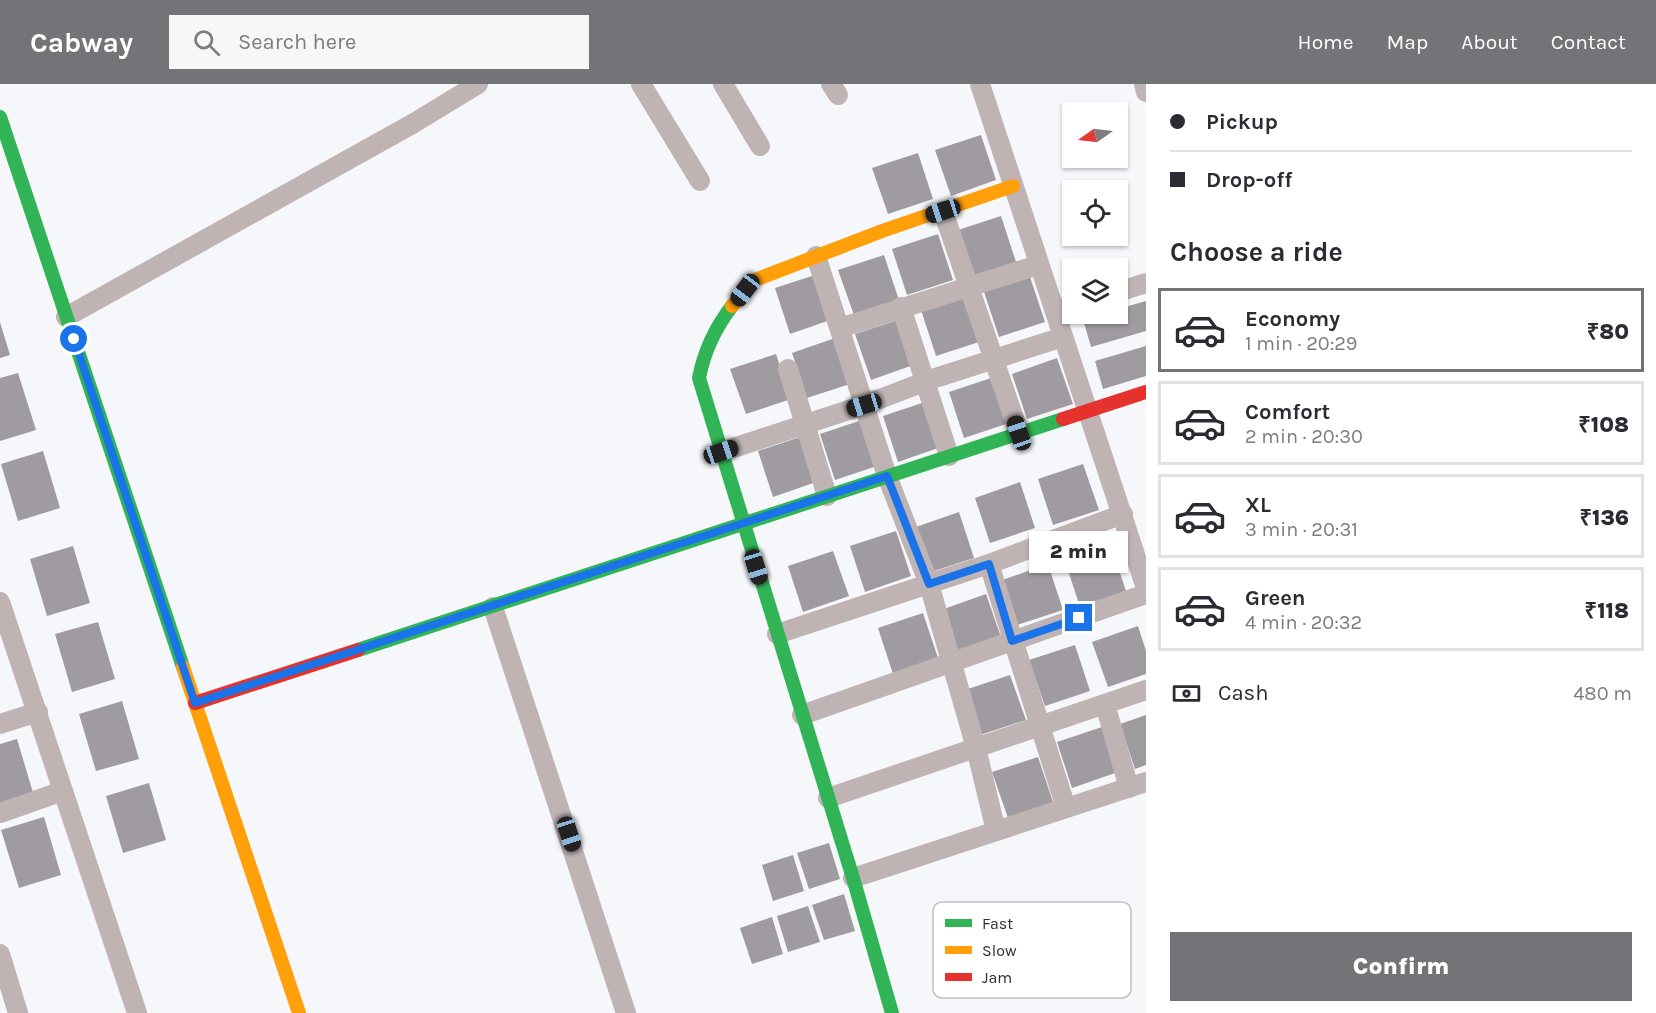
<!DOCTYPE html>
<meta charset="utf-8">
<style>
:root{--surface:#fff;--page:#f7f7f7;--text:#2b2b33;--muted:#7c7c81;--line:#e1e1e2;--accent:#737477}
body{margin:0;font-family:Karla,sans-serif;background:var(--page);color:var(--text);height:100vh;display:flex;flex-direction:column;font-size:22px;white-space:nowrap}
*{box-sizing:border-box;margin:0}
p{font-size:20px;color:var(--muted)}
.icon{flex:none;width:33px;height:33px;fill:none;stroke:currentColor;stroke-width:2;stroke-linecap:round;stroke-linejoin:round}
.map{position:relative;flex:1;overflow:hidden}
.side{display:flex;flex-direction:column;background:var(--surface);width:510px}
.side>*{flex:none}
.hud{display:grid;align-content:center;height:132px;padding:0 24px;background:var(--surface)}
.needle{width:39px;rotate:256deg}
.tools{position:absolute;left:1062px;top:18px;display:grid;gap:12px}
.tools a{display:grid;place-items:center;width:66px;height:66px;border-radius:0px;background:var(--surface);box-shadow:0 2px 4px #0004;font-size:30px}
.end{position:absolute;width:27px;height:27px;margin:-14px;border:8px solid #1a73e8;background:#fff;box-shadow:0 0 0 3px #fff}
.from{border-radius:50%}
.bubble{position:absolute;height:42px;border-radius:0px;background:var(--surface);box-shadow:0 2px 4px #0004;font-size:20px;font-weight:800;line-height:42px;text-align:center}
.car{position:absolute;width:18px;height:36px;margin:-18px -9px;border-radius:8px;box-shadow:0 0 4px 2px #0007;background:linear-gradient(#222 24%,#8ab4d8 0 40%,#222 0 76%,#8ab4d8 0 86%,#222 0)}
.hud b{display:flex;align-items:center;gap:21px;height:57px;font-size:22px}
.hud b+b{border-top:2px solid var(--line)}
.hud i{width:15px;height:15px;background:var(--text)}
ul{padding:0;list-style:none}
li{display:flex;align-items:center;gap:18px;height:84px;margin:0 12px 9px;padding:0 12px;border:3px solid var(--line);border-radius:0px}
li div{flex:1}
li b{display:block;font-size:22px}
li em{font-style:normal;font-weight:800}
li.current{border-color:var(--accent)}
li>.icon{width:54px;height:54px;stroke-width:1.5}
h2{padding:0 24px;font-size:27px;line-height:72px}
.pay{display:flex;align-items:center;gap:15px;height:66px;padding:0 24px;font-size:22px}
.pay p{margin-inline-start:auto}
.cta{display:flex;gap:12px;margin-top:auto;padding:12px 24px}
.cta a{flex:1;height:69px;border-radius:0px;background:var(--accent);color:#fff;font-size:24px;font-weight:800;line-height:69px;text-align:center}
header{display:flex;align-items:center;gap:36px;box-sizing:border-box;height:84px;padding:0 30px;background:var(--accent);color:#fff}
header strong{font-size:28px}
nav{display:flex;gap:33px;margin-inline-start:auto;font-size:21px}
.search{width:420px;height:54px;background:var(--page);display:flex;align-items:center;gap:15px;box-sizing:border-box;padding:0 21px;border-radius:0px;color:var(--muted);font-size:22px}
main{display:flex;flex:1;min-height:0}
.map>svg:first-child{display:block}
.building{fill:#a09ba0}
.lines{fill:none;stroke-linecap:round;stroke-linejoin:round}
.street{stroke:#bfb3b3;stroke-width:20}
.fast{stroke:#30b455;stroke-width:14}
.slow{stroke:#ff9f0a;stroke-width:14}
.jam{stroke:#e5322d;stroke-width:14}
.route{stroke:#1a73e8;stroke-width:8}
.key{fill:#fff;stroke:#c0c0c1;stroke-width:1.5}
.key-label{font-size:16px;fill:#2d2e30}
</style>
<header>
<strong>Cabway</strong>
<div class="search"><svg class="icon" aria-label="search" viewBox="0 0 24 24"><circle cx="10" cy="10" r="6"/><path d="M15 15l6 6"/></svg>Search here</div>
<nav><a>Home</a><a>Map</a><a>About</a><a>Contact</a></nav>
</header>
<main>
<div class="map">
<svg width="1146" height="929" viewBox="0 0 1146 929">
<rect width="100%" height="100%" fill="#f5f7fa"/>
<g class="building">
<polygon points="981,51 996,96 951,112 935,66"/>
<polygon points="918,69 933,115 888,130 872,84"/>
<polygon points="1001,132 1016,178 970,193 955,147"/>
<polygon points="938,150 953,196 907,211 892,165"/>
<polygon points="884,171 899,216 854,231 838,186"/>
<polygon points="821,189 836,234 790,250 775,204"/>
<polygon points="1030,193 1045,238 999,253 984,208"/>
<polygon points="967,211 982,257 936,272 921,226"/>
<polygon points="1146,217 1146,247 1091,263 1083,235 1103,230 1118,230 1118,225"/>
<polygon points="901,235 916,280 871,296 855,250"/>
<polygon points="0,238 10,271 0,274"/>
<polygon points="838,253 853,299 807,314 792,269"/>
<polygon points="1146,262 1146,292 1103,305 1095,277"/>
<polygon points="776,270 791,315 746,330 730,285"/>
<polygon points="1057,274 1073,320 1027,335 1012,290"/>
<polygon points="18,289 36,346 0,357 0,294"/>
<polygon points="994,293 1009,339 964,354 949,308"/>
<polygon points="928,317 944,362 898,378 883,332"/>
<polygon points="865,335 880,381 835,396 820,350"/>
<polygon points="803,352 819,397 773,413 758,367"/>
<polygon points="43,367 60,424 18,437 1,380"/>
<polygon points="1083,380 1099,426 1053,441 1038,395"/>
<polygon points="1020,398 1035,444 990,459 975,414"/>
<polygon points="959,428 974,474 928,489 913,444"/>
<polygon points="896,447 911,492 865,508 850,462"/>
<polygon points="73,462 90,519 47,532 30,475"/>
<polygon points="1111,462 1126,507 1080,523 1065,477"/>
<polygon points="833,467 849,512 803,528 788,482"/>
<polygon points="1048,480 1063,526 1017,541 1002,496"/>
<polygon points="986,510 1002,556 956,571 941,526"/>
<polygon points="923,529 938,574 893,590 878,544"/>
<polygon points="98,538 115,595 72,608 55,550"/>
<polygon points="1138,542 1146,567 1146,590 1108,603 1092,558"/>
<polygon points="1075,561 1090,607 1045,622 1029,576"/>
<polygon points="1010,591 1026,636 980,651 965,606"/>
<polygon points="122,617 139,675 96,687 79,630"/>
<polygon points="1146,631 1146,681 1135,685 1120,640"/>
<polygon points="1102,643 1118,688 1072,704 1057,658"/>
<polygon points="17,655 34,712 0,722 0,660"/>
<polygon points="1038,673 1053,718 1008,734 992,688"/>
<polygon points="149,699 166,756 123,769 106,712"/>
<polygon points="44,733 61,791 19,804 1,746"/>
<polygon points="829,759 840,795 809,805 797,769"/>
<polygon points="793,771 804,807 773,817 762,781"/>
<polygon points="844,810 855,847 824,856 812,821"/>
<polygon points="808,822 820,858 788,868 777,832"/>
<polygon points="772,833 783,870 752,880 740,844"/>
</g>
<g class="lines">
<g class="street">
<polyline points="641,0 700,97"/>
<polyline points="723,0 760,62"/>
<polyline points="831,0 838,11"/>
<polyline points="980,0 1146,504"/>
<polyline points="1144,0 1146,8"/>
<polyline points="943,127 1019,349"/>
<polyline points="816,172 887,392 929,500 976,664 996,747"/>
<polyline points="1118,208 1146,199"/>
<polyline points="901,223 949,372"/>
<polyline points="1055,228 1072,222"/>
<polyline points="66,233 414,39 478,0"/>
<polyline points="840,244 1038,181"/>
<polyline points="788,285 827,412"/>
<polyline points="721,368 864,321 932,295 1063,253"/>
<polyline points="989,480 1066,724"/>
<polyline points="0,518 137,929"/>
<polyline points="493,523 626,929"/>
<polyline points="777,550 989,480 1123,430"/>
<polyline points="1105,620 1129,704"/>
<polyline points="802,631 1146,510"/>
<polyline points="0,640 38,628"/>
<polyline points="828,714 1146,606"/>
<polyline points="0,729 63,707"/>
<polyline points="853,794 1146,698"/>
<polyline points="0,870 18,929"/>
</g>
<g class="fast">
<polyline points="0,33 183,583"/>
<path d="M732 222C715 244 704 268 699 294L853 794 892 929"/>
<polyline points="358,566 1063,335"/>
</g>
<g class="slow">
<polyline points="732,222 755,196 882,147 1013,102"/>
<polyline points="183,583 299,929"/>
</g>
<g class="jam">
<polyline points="1063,335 1146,308"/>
<polyline points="195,619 358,566"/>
</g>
</g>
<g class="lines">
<polyline class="route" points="74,255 195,619 887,392 929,500 989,480 1012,557 1079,534"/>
</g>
<rect x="933" y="818" width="198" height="96" rx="9" class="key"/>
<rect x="945" y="835" width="27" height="8" fill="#30b455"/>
<rect x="945" y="862" width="27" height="8" fill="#ff9f0a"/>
<rect x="945" y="889" width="27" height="8" fill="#e5322d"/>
<g class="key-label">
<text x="982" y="845">Fast</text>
<text x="982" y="872">Slow</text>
<text x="982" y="899">Jam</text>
</g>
</svg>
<div class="tools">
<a><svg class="needle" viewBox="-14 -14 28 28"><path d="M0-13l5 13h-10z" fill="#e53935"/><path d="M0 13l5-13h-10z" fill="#7c7c81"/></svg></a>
<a><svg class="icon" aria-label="locate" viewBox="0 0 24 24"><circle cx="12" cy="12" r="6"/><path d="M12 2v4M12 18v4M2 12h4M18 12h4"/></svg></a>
<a><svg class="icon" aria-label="layers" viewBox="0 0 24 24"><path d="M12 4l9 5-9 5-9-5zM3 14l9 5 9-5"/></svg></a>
</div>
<i class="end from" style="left:74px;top:255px"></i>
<i class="end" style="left:1079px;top:534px"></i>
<div class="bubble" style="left:1029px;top:447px;width:99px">2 min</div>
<i class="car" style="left:943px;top:127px;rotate:252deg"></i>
<i class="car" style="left:745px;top:206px;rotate:217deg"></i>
<i class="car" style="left:864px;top:321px;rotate:253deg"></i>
<i class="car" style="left:1019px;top:349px;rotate:341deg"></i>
<i class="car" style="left:721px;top:368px;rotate:71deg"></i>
<i class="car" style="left:756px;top:483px;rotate:163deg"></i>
<i class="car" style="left:569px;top:750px;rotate:162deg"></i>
</div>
<section class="side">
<div class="hud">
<b><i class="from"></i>Pickup</b>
<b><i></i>Drop-off</b>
</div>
<h2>Choose a ride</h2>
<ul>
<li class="current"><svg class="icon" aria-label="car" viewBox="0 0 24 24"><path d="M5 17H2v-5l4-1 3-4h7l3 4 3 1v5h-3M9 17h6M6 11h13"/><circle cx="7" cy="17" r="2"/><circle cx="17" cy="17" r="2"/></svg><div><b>Economy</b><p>1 min · 20:29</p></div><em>₹80</em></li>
<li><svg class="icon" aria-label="car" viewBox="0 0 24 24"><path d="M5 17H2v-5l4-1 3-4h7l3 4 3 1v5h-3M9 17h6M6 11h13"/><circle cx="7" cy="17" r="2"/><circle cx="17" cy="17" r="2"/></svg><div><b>Comfort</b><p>2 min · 20:30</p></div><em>₹108</em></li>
<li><svg class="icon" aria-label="car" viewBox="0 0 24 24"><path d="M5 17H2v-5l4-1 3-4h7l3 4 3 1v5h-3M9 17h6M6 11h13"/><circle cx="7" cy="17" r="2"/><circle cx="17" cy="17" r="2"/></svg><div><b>XL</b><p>3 min · 20:31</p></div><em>₹136</em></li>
<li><svg class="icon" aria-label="car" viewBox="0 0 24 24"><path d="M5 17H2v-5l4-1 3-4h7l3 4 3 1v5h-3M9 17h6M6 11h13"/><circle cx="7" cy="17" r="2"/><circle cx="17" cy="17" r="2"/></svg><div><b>Green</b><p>4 min · 20:32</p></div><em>₹118</em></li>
</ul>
<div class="pay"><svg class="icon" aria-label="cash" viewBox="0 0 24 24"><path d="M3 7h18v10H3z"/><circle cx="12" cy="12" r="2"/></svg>Cash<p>480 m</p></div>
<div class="cta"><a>Confirm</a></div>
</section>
</main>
